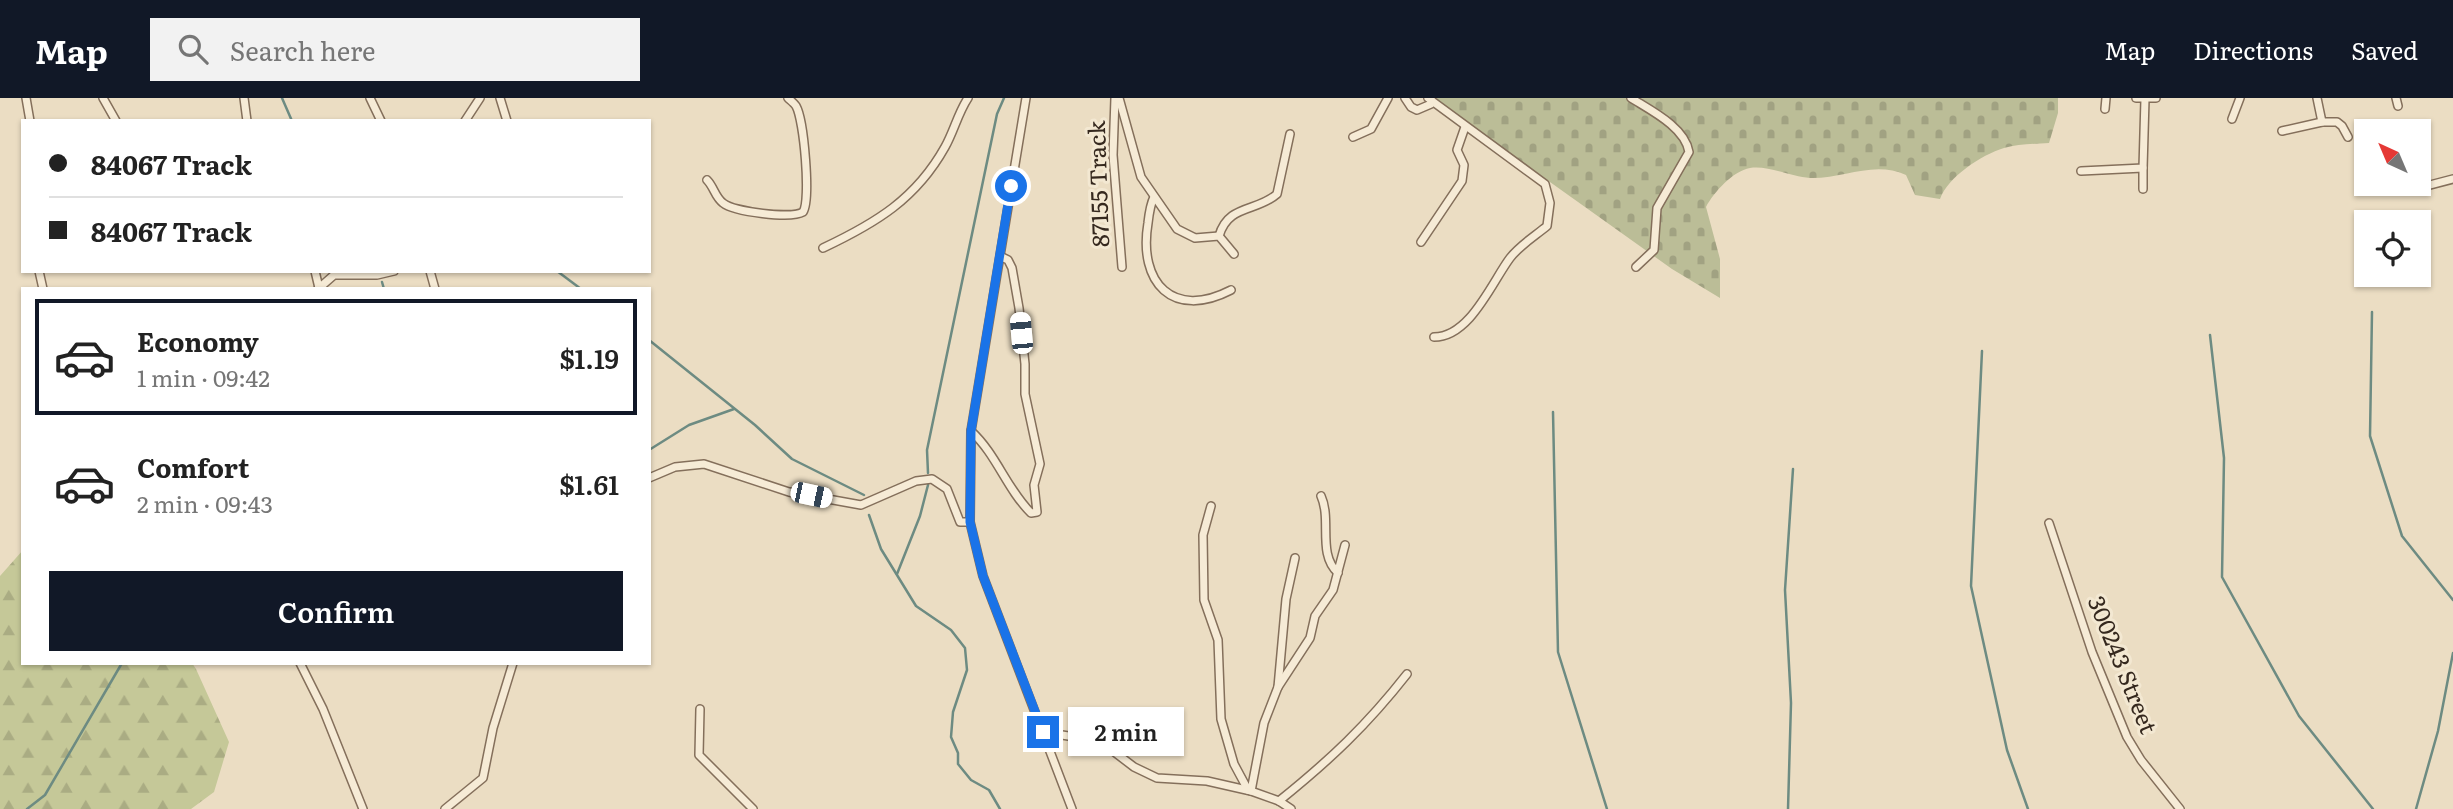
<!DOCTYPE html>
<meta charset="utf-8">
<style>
:root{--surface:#fff;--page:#f2f2f2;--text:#222;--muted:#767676;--line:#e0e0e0;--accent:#111827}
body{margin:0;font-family:Literata,serif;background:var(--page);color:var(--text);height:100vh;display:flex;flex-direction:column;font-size:26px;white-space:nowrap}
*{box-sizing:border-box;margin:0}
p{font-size:23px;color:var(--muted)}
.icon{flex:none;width:38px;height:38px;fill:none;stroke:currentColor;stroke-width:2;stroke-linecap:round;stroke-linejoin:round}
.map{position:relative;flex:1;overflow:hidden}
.panel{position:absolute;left:21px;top:189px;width:630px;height:378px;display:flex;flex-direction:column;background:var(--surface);border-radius:0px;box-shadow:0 2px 5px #0004}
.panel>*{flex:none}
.guide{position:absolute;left:21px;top:21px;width:630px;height:154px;border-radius:0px;box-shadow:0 2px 5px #0004;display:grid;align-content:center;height:154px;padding:0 28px;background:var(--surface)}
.needle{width:46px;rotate:316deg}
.controls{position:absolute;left:2354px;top:21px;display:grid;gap:14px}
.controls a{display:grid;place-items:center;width:77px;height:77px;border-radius:0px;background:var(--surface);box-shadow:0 2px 5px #0004;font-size:35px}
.end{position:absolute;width:32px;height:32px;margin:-16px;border:9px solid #1a73e8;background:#fff;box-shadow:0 0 0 4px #fff}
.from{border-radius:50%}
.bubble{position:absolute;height:49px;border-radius:0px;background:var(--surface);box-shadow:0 2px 5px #0004;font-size:23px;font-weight:600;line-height:49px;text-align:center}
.car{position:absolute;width:21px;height:42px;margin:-21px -10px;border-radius:9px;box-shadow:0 0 5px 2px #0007;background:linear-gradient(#fff 24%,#345 0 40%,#fff 0 76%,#345 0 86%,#fff 0)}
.guide b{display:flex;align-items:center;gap:24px;height:66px;font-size:26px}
.guide b+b{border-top:2px solid var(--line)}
.guide i{width:18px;height:18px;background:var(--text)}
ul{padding:12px 0 0;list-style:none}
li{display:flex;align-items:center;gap:21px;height:116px;margin:0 14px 10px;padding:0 14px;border:4px solid transparent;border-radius:0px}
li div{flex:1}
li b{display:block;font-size:26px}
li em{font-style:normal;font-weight:600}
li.selected{border-color:var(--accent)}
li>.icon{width:63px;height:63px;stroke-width:1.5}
.button{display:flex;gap:14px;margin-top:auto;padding:14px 28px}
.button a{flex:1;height:80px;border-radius:0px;background:var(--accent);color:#fff;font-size:28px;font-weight:600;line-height:80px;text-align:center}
header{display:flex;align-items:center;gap:42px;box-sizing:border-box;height:98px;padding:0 35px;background:var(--accent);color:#fff}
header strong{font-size:33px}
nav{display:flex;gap:38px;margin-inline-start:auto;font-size:24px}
.search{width:490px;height:63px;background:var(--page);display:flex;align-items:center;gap:18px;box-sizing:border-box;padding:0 24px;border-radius:0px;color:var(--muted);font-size:26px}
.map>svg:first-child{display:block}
.forest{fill:url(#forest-firs)}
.cemetery{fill:url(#cemetery-stones)}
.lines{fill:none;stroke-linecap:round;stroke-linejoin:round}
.stream{stroke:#6d8b82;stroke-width:2.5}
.street-casing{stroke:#846f5b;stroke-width:10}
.street{stroke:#f6ebd6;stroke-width:7}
.route{stroke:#1a73e8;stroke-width:9}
.labels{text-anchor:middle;stroke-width:6;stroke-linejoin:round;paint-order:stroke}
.street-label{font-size:23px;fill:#35281e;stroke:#f3e8d2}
</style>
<header>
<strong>Map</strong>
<div class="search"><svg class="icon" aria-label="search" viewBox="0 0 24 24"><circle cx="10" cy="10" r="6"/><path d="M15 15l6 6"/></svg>Search here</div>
<nav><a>Map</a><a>Directions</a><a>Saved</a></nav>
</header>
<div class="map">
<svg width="2453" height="711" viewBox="0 0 2453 711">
<defs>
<pattern id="forest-firs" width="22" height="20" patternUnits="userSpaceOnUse" patternTransform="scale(1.75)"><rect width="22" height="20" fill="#c5c898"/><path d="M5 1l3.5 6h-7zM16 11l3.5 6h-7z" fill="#aaac83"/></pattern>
<pattern id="cemetery-stones" width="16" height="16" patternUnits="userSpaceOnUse" patternTransform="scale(1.75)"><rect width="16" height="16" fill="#bbbd97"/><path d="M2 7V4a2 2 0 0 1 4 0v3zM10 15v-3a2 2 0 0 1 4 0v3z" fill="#a1a282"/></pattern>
</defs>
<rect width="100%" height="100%" fill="#ebddc3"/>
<polygon class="forest" points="23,452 23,565 192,565 196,571 229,644 214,694 191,711 0,711 0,478"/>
<path class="cemetery" d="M1432 0H2058V15L2049 45C2034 46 2018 46 2004 50 1981 57 1948 79 1940 101L1915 97 1906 77C1874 62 1843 81 1810 80 1791 79 1768 67 1750 70 1733 73 1714 94 1706 109L1720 161V200L1672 171Z"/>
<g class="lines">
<g class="stream">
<polyline points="282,0 292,23"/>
<polyline points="557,173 581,191"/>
<polyline points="382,184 384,191"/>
<polyline points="2372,214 2370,338 2402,438 2453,502"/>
<polyline points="2210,237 2224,360 2222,479 2299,618 2373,711"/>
<polyline points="649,242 755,327 792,361 864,397"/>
<polyline points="1982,253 1971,488 2007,652 2028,711"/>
<polyline points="1553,314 1558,554 1607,711"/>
<polyline points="649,352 689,327 734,311"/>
<polyline points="928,375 927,352 997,16 1004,0"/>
<polyline points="869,417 881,451 916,508 951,532 965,550 967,572 953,614 951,639 958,655 958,666 971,682 989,692 1000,711"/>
<polyline points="897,476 920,418 928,387"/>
<polyline points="27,711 45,697 122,565"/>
<polyline points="1788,711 1791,605 1785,492 1793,371"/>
<polyline points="2416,711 2438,633 2453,555"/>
</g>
<defs>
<g id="street">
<polyline points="26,0 30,23"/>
<polyline points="103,0 116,23"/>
<polyline points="244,0 247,23"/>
<polyline points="370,0 381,23"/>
<polyline points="500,0 507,23"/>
<polyline points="1026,0 971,333 970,424 983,478 1072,711"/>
<polyline points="1115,0 1113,57 1122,169"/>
<polyline points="1119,0 1141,79 1177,131 1195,140 1219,138 1234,156"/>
<polyline points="1405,0 1411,9 1417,12 1431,6 1431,1"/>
<path d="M1428 0 1545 86 1550 105 1547 128C1535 138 1520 147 1510 160 1492 184 1470 239 1434 239"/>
<path d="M1631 0C1650 12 1685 29 1689 54L1657 110 1654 152 1636 169"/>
<polyline points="2136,0 2156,0"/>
<polyline points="2317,0 2322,24"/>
<polyline points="2396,0 2398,8"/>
<polyline points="2105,11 2106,0"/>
<polyline points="2232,21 2240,0"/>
<polyline points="465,23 480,0"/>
<polyline points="2282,33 2322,24 2337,24 2342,28 2348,39"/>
<polyline points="1353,39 1371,31 1388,0"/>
<polyline points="2143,70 2143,91"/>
<polyline points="2081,73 2143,70 2145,1"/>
<path d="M707 82C714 89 715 99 723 105 734 114 791 121 803 114 811 102 804 22 796 8 794 5 790 2 788 0"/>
<polyline points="2407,93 2453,81"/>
<path d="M1154 99C1150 107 1149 116 1148 125 1138 185 1173 222 1231 192"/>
<path d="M1219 138C1228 106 1257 114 1277 96L1290 36"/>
<polyline points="1421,144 1462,83 1464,67 1457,52 1465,29"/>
<path d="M823 150C876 125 916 101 945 49 954 33 958 15 968 0"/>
<polyline points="39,173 43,191"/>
<polyline points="315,173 319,190"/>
<polyline points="430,173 435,191"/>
<polyline points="318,191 334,177 377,177 394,173"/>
<path d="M971 333C997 357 1006 390 1031 415L1037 414 1034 387 1040 366 1025 296V266L1019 210 1012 170 1008 162 1000 158"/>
<polyline points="649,380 675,369 704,366 789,394 861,407 916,383 932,381 947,391 960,424 970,424"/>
<path d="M1321 398C1332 422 1317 456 1338 475"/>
<polyline points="1211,408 1203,437 1204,502 1218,542 1221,621 1234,666 1248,692"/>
<polyline points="2049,425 2092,554 2127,639 2141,662 2180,711"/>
<polyline points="300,565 323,611 363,711"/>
<polyline points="1278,589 1286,501 1295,460"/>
<polyline points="700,611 699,657 753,711"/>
<polyline points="1043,634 1100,643 1134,669 1157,680 1207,683 1251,693 1279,703 1291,711"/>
<polyline points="1251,693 1264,625 1278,589 1310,540 1315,518 1333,492 1345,447"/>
<path d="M1279 703C1330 662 1367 627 1407 576"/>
<polyline points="445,711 483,680 493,630 513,565"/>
</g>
</defs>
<use href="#street" class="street-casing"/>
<use href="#street" class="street"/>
</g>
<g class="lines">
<polyline class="route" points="1011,88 971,333 970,424 983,478 1043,634"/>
</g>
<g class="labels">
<g class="street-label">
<text transform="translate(1099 86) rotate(-92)" y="8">87155 Track</text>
<text transform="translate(2122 567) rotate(68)" y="8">300243 Street</text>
</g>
</g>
</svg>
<div class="controls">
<a><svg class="needle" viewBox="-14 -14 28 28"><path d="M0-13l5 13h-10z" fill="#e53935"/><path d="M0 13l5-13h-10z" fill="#767676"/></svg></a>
<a><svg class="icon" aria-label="locate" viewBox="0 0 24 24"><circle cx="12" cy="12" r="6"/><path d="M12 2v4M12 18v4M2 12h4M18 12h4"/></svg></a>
</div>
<i class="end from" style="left:1011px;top:88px"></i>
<i class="end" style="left:1043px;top:634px"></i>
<div class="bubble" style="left:1068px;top:609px;width:116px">2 min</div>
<i class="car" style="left:1021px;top:235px;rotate:355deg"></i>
<i class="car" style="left:811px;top:397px;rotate:102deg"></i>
<div class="guide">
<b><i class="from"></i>84067 Track</b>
<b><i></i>84067 Track</b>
</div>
<section class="panel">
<ul>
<li class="selected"><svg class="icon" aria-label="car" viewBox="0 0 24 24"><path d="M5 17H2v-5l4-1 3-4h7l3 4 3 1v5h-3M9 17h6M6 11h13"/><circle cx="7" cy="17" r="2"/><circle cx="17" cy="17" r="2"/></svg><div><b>Economy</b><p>1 min · 09:42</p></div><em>$1.19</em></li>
<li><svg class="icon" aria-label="car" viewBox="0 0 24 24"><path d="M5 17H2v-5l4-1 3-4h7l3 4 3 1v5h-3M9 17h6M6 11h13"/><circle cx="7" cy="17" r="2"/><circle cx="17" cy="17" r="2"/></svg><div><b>Comfort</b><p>2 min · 09:43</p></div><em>$1.61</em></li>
</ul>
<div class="button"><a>Confirm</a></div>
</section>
</div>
